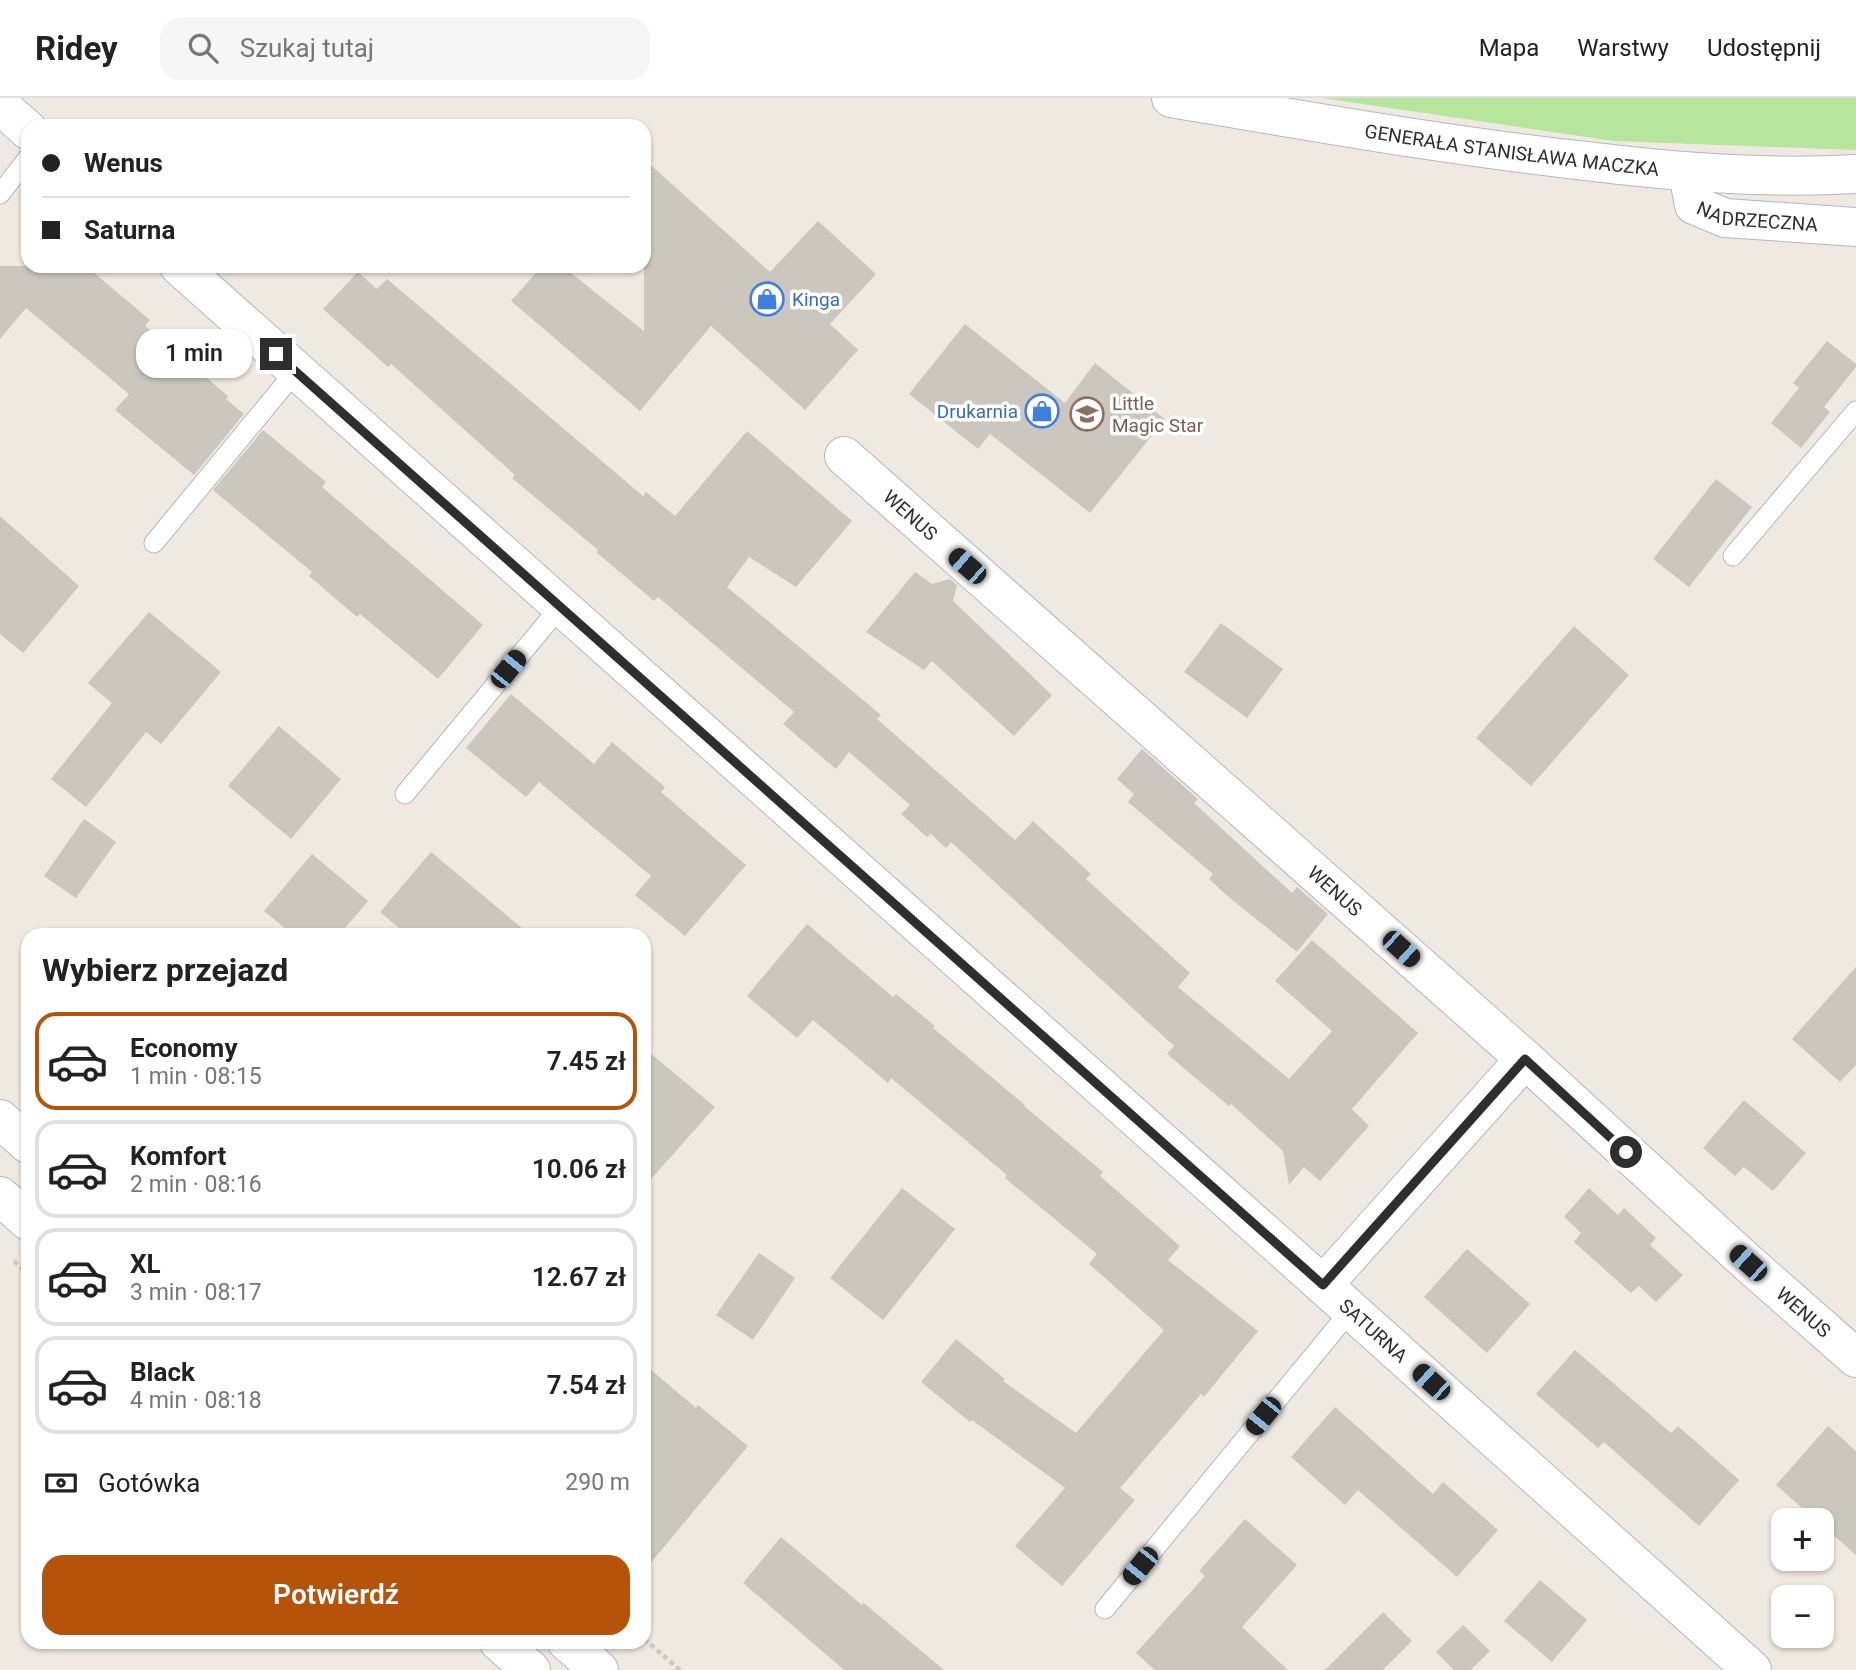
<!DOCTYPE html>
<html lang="pl">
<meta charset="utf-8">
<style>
:root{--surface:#fff;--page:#f6f6f6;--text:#222;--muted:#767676;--line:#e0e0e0;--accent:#b45309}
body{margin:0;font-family:Roboto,sans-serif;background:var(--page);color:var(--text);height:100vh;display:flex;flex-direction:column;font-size:26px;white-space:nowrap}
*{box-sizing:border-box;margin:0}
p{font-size:23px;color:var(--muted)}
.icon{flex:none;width:38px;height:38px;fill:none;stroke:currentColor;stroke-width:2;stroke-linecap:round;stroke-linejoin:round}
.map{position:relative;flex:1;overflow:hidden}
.drawer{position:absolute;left:21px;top:830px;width:630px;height:721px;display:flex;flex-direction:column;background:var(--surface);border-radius:21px;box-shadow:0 2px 5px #0004}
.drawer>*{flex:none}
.top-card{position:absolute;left:21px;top:21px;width:630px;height:154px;border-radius:21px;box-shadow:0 2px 5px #0004;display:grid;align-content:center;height:154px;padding:0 21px;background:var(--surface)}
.buttons{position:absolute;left:1771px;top:1410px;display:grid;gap:14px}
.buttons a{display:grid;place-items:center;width:63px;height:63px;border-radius:14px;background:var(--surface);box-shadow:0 2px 5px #0004;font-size:35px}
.end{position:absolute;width:32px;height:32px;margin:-16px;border:9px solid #2e2e2e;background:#fff;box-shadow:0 0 0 4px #fff}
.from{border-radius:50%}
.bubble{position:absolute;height:49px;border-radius:21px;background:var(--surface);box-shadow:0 2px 5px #0004;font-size:23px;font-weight:600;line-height:49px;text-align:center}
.car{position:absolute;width:21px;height:42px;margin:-21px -10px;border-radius:9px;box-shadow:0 0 5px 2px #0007;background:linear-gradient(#222 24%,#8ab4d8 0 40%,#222 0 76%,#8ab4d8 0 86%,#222 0)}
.top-card b{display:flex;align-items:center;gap:24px;height:66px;font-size:26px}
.top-card b+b{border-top:2px solid var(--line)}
.top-card i{width:18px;height:18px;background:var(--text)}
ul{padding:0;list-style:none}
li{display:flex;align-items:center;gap:21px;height:98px;margin:0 14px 10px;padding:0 7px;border:4px solid var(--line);border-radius:21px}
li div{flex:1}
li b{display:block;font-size:26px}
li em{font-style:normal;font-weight:600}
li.selected{border-color:var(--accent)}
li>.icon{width:63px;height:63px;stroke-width:1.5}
h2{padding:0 21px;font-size:32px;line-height:84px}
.pay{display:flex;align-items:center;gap:18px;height:77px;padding:0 21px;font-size:26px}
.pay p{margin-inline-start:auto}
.button{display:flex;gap:14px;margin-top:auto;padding:14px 21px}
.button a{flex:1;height:80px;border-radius:21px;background:var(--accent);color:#fff;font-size:28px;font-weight:600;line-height:80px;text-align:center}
header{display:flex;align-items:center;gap:42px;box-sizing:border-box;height:98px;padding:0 35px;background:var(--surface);border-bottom:2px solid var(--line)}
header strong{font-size:33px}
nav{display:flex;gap:38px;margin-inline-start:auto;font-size:24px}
.search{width:490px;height:63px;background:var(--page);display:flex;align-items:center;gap:18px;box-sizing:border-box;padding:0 24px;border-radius:21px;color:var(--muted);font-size:26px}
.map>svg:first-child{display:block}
.green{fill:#b6e59e}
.building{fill:#cbc7bf}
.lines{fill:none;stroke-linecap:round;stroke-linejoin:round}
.lane-casing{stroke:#b4b7c1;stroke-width:21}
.street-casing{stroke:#b4b7c1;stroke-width:40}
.secondary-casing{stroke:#b4b7c1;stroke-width:40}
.path{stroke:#c9c9c9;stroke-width:4.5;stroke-dasharray:5 3.5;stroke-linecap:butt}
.lane{stroke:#fff;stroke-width:19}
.street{stroke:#fff;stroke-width:38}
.secondary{stroke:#fff;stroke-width:38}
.route{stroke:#2e2e2e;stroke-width:9}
.labels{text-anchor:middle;stroke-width:7;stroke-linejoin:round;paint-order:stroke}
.street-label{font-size:19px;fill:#2e2e2e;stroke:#fff}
.shop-label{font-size:19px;fill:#366cbe;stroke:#fff;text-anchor:start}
.education-label{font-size:19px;fill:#785e54;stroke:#fff;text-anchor:start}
</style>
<header>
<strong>Ridey</strong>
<div class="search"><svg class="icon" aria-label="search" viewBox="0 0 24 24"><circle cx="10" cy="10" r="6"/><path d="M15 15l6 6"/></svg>Szukaj tutaj</div>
<nav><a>Mapa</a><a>Warstwy</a><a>Udostępnij</a></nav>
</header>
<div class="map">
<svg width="1856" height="1572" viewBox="0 0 1856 1572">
<rect width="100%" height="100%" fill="#efe9e1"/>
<polygon class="green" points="1322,0 1856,0 1856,52 1614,43"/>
<g class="building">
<polygon points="644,61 770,174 818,123 876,176 830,226 858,252 805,312 711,228 640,313 511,203 542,168 562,168 644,233"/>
<polygon points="0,168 86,168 150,222 145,228 228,298 226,301 244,316 194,377 115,312 129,296 26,210 0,241"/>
<polygon points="358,174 377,191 387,181 643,398 646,394 675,418 747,333 852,423 796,489 749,459 727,489 881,617 877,621 1015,742 1033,723 1091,776 1086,781 1190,875 1178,889 1289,981 1332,933 1275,883 1312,842 1418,935 1352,1011 1369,1028 1320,1083 1304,1069 1289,1087 1283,1053 1231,1006 1229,1008 1167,956 1174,948 951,744 946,750 931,736 927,739 901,716 910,707 849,654 836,671 783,626 794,614 658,499 654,503 596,454 598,452 512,380 515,377 391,266 388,269 323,211"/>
<polygon points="965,226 1065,305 1095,265 1165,321 1090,415 990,336 978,351 909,296"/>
<polygon points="1827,243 1856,266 1856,269 1824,309 1830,314 1801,350 1771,325 1799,290 1793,285"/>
<polygon points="263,332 326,384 322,389 483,527 438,581 360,516 357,519 309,478 312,474 213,392"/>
<polygon points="1716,381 1752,409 1689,489 1653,461"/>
<polygon points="0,418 79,488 23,555 0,536"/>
<polygon points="915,474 932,486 950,481 957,487 953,503 1052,597 1014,638 932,563 924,572 866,534"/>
<polygon points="149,514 221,574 161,646 146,634 86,709 51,681 112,605 88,585"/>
<polygon points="1221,525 1283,571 1247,620 1184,574"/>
<polygon points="1574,528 1629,577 1531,688 1476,640"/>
<polygon points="511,596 594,666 612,644 665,689 661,694 746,767 685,838 635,797 651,778 539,684 526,699 466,650"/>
<polygon points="279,628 341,681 291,741 228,688"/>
<polygon points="1142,651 1198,701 1194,705 1292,795 1297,789 1328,816 1297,854 1225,796 1209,781 1213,776 1128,704 1134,696 1117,681"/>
<polygon points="84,721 116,744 76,800 44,778"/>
<polygon points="431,754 529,836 406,836 380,814"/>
<polygon points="312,756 368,803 340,836 292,836 264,813"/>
<polygon points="807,826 893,899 896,896 935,928 933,930 1025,1007 1024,1008 1103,1074 1100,1078 1180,1148 1168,1162 1258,1233 1204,1299 1201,1296 1120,1390 1135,1402 1062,1488 1015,1448 1065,1390 972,1322 970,1324 921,1284 956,1241 1005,1281 1003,1283 1076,1335 1164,1232 1089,1166 1097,1156 1005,1080 1007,1077 891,980 888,985 813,922 797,940 747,898"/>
<polygon points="1856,869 1856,967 1840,984 1792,941"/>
<polygon points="644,950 715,1009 644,1089"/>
<polygon points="1744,1002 1806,1055 1773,1093 1744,1069 1735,1078 1703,1050"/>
<polygon points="902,1090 955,1131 883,1222 830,1180"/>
<polygon points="1589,1090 1618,1117 1624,1110 1656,1140 1650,1147 1683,1177 1656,1204 1639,1188 1631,1195 1574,1144 1581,1135 1564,1119"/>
<polygon points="1467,1151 1530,1206 1487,1255 1424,1199"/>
<polygon points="759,1155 795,1180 753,1242 716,1217"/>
<polygon points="1575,1252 1671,1335 1678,1328 1739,1382 1699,1428 1604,1344 1598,1350 1536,1296"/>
<polygon points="644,1266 696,1310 698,1307 748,1348 644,1473"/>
<polygon points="1335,1309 1433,1396 1443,1384 1498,1432 1457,1479 1358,1392 1345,1407 1291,1359"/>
<polygon points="1828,1328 1856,1353 1856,1457 1822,1427 1822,1423 1817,1423 1776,1387"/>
<polygon points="1245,1421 1297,1467 1242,1529 1288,1572 1155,1572 1136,1555 1205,1478 1199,1473"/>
<polygon points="781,1439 862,1507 864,1505 944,1572 844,1572 743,1485"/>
<polygon points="1540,1482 1587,1522 1552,1564 1504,1523"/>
<polygon points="1383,1514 1412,1543 1383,1572 1325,1572"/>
<polygon points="1463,1527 1490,1553 1471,1572 1454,1572 1436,1554"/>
</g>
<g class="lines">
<defs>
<g id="lane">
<polyline points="0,96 28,60"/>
<polyline points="154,445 295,274"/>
<polyline points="1733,458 1856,313"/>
<polyline points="405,696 560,509"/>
<polyline points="1105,1511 1351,1212"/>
</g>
<g id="street">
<path id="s1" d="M1171 0C1309 23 1447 48 1586 63 1676 74 1765 81 1856 76"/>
<polyline points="0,7 28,32"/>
<path id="s2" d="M1688 75 1694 107 1725 120 1856 129"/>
<path id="s3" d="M179 168 1323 1187 1752 1572"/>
<path id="s4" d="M844 358 1525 961 1748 1165 1856 1260"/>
<polyline points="1323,1187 1525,961"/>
</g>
<g id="secondary">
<polyline points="0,1021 28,1046"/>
<polyline points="0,1098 28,1123"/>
<polyline points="499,1544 531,1572"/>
<polyline points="567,1544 599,1572"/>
</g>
</defs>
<use href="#lane" class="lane-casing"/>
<use href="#street" class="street-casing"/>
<use href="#secondary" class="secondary-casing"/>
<g class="path">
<polyline points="14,1163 28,1176"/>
<polyline points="644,1541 680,1572"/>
</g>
<use href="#lane" class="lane"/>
<use href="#street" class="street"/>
<use href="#secondary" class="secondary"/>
</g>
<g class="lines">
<polyline class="route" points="276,256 1323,1187 1525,961 1626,1054"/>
</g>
<defs>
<symbol id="shop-ring" viewBox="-11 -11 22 22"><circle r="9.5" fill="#fff" stroke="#3f7fe0" stroke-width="1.5"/><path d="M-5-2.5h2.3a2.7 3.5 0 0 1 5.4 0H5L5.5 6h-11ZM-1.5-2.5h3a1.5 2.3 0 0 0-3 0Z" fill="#3f7fe0"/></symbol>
<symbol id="school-ring" viewBox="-11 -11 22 22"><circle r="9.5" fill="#fff" stroke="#8d6e63" stroke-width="1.5"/><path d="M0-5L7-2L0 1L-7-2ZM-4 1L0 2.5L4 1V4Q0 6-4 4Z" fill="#8d6e63"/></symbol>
</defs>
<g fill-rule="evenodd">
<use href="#shop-ring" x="748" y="182" width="38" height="38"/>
<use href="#shop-ring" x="1023" y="294" width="38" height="38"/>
<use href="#school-ring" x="1068" y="297" width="38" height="38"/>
</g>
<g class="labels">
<g class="street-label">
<text dy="7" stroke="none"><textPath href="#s1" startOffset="345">GENERAŁA STANISŁAWA MACZKA</textPath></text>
<text dy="7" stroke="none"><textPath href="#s2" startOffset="98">NADRZECZNA</textPath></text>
<text dy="7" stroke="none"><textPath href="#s4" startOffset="89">WENUS</textPath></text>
<text dy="7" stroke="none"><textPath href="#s4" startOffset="656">WENUS</textPath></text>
<text dy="7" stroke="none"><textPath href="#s4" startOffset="1286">WENUS</textPath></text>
<text dy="7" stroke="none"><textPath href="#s3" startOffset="1600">SATURNA</textPath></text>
</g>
<g class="shop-label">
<text x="792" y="208">Kinga</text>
<text x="1018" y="320" text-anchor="end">Drukarnia</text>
</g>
<g class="education-label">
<text x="1112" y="312">Little<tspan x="1112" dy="22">Magic Star</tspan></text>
</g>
</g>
</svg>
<div class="buttons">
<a>+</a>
<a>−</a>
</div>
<i class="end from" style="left:1626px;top:1054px"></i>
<i class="end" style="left:276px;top:256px"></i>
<div class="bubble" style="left:136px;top:231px;width:116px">1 min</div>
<i class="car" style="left:967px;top:468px;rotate:311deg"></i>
<i class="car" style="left:508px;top:571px;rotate:39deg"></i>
<i class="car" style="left:1401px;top:851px;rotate:132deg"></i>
<i class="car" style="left:1748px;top:1165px;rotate:312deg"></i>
<i class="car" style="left:1431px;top:1284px;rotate:312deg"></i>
<i class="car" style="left:1263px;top:1318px;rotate:219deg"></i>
<i class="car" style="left:1140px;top:1468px;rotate:219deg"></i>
<div class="top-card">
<b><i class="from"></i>Wenus</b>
<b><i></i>Saturna</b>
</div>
<section class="drawer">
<h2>Wybierz przejazd</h2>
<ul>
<li class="selected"><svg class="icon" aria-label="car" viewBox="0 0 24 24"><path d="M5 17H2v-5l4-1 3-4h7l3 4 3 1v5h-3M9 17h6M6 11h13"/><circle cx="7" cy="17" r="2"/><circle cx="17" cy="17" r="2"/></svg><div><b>Economy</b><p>1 min · 08:15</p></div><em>7.45 zł</em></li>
<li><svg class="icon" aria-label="car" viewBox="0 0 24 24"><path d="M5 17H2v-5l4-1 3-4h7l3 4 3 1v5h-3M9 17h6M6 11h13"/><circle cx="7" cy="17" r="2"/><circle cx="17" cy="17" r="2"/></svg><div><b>Komfort</b><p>2 min · 08:16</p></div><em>10.06 zł</em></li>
<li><svg class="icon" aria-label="car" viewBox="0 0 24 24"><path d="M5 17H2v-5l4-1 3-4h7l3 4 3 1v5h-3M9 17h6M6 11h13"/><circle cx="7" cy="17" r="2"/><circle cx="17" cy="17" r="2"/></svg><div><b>XL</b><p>3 min · 08:17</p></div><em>12.67 zł</em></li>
<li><svg class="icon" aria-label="car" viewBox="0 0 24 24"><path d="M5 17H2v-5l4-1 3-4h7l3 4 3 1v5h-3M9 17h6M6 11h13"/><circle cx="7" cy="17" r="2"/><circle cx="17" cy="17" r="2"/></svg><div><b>Black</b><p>4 min · 08:18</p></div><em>7.54 zł</em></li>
</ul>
<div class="pay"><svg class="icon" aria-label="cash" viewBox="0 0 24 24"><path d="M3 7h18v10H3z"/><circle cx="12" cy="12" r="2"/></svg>Gotówka<p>290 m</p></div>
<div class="button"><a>Potwierdź</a></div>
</section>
</div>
